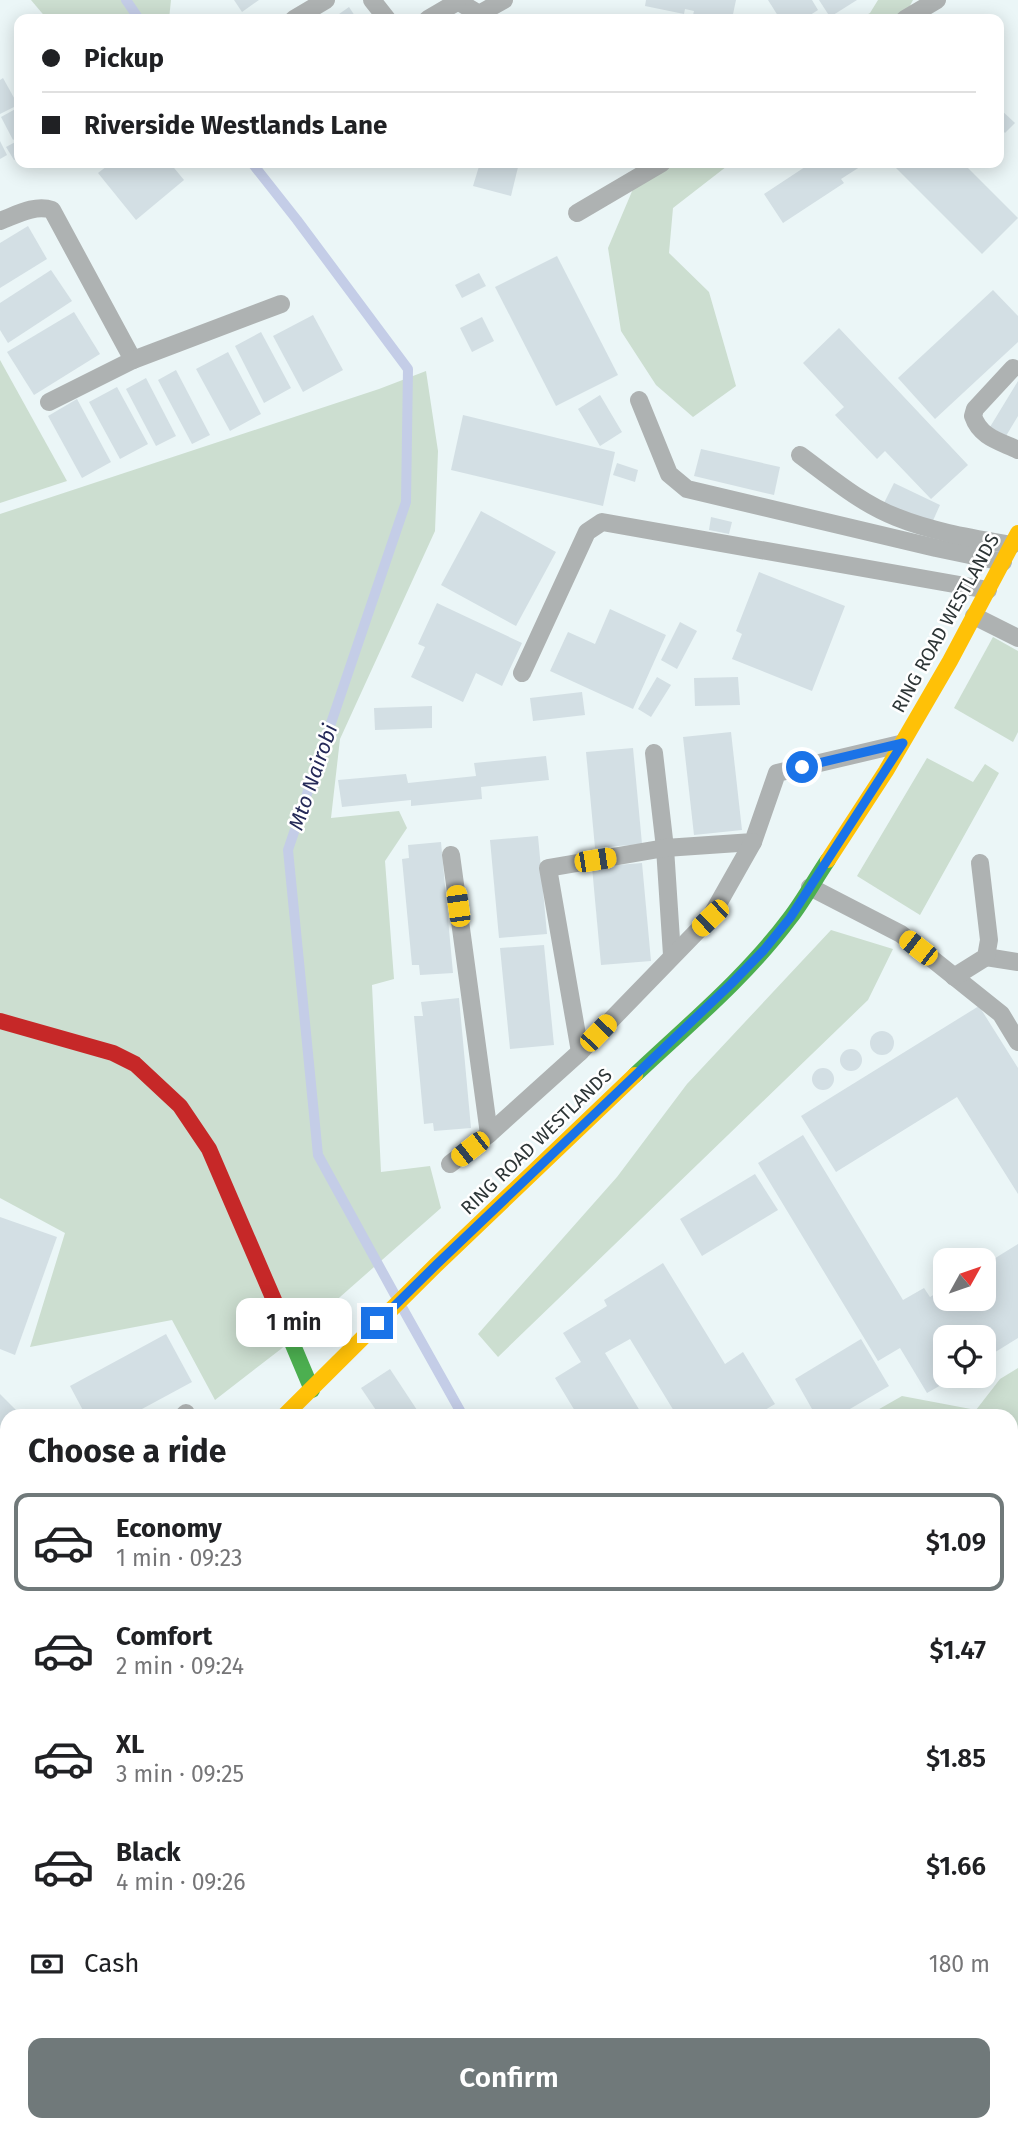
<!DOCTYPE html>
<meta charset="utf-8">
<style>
:root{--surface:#fff;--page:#f2f2f2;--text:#202124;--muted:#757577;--line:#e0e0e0;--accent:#70797a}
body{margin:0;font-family:"Fira Sans",sans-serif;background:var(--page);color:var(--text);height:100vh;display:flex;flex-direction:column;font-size:26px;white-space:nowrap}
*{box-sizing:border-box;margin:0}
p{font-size:23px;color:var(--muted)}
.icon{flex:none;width:38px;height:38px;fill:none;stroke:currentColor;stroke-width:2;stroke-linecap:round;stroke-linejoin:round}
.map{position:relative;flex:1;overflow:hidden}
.details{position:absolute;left:0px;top:1409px;width:1018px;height:723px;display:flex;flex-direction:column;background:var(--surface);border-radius:21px 21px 0 0;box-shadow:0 4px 18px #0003}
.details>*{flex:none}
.banner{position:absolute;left:14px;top:14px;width:990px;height:154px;border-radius:14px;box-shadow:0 4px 18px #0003;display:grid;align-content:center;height:154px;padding:0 28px;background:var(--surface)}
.needle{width:46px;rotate:50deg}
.buttons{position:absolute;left:933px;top:1248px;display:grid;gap:14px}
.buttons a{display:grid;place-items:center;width:63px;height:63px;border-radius:14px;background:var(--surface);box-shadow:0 4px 18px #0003;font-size:35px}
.end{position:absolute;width:32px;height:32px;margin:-16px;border:9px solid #1a73e8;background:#fff;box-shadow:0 0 0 4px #fff}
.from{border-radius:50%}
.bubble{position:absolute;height:49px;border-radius:14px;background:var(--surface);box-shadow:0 4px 18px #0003;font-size:23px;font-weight:600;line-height:49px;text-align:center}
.car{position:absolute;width:21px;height:42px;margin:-21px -10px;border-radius:9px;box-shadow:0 0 5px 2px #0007;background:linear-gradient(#f5c518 24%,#345 0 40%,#f5c518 0 76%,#345 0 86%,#f5c518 0)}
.banner b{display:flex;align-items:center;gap:24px;height:66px;font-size:26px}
.banner b+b{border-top:2px solid var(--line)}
.banner i{width:18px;height:18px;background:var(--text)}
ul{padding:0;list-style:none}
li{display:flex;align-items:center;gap:21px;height:98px;margin:0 14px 10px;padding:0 14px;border:4px solid transparent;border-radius:14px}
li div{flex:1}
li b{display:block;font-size:26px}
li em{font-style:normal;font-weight:600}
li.selected{border-color:var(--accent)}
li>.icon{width:63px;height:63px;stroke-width:1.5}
h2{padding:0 28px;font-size:32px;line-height:84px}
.pay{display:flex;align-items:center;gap:18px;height:77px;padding:0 28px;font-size:26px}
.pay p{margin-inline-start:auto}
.button{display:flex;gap:14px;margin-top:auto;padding:14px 28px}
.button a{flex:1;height:80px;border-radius:14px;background:var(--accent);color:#fff;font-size:28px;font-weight:600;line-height:80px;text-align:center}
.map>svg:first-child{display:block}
.built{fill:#d7ebee}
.green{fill:#ccded0}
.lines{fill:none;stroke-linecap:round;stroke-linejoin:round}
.stream{stroke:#c4cde7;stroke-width:10}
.building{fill:#d3dfe4}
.lane{stroke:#aeb2b2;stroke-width:18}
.fast{stroke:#4caf50;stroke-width:16}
.slow{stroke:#ffc107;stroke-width:16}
.jam{stroke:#c62828;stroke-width:16}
.route{stroke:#1a73e8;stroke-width:9}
.labels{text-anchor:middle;stroke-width:5;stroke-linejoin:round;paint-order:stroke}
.street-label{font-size:19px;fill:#2d3536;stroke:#fff}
.water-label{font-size:21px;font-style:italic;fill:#242958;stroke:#fff}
</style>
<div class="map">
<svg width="1018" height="2131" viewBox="0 0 1018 2131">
<rect width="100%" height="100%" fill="#ebf6f7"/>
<polygon class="built" points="415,2125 895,2124 908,2131 403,2131"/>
<g class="green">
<polygon points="31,0 171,0 169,19 47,19"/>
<polygon points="878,0 913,0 903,19 859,19 870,13"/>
<polygon points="644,163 731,163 673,208 669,253 709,292 736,386 693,417 656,385 621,331 608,248"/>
<polygon points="0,360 67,481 0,503"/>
<polygon points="426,371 438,451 435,531 340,739 331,818 399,811 407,828 385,861 394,979 372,985 381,1172 430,1166 441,1208 281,1349 215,1400 172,1320 30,1347 65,1233 0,1198 0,514 379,389"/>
<polygon points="993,637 1018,651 1018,732 1013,742 954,708"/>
<polygon points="927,758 973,782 985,764 999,773 920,915 857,876"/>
<polygon points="831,930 893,949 868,1000 498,1357 478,1334 617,1177 687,1084"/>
<polygon points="1018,1368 1018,1571 1012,1565 1012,1416 867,1416 902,1396 976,1410 1000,1379"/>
<polygon points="1012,1625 1018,1631 1018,1820 1012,1820"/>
<polygon points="0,1854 7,1869 7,2119 0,2122"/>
<polygon points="1012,1901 1018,1903 1018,1984 1012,1978"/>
<polygon points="1012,1998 1018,2000 1018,2131 984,2131 978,2125 1012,2124"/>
</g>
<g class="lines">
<g class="stream">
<polyline points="126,0 139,19"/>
<polyline points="252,163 297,220 408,369 406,502 288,850 318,1155 395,1295"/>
<polyline points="403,1309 463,1416"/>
<polyline points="1012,2107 1018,2112"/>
</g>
</g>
<g class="building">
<polygon points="234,0 259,0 242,12"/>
<polygon points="646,0 736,0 732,19 713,19 693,15 694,11 685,9 684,14 645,6"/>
<polygon points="768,0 812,0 818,10 804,19 780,19"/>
<polygon points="819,0 857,0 830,17"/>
<polygon points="349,7 357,19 332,19"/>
<polygon points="3,78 18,105 0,114 0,80"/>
<polygon points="19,107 19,136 13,140 1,117"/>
<polygon points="999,108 1015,123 1005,133 999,127"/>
<polygon points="19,140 19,157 14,160 6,147"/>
<polygon points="0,141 7,155 0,159"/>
<polygon points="111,163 170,163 184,180 136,220 98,173"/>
<polygon points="480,163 519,163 511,196 473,186"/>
<polygon points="528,163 545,163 543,168"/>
<polygon points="811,163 866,163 841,179 844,183 783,223 764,194"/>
<polygon points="891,163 963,163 1018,218 982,254"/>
<polygon points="28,226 47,259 0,288 0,243"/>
<polygon points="557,256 618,375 556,406 495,287"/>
<polygon points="51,270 72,301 8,343 0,330 0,303"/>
<polygon points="479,273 486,286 462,298 455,285"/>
<polygon points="993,290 1018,316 1018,342 935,419 898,378"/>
<polygon points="74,312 100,354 34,395 7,352"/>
<polygon points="313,315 343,370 303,392 273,336"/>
<polygon points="482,317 494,341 472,352 460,328"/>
<polygon points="839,328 968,465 931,499 885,451 877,459 835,415 844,407 803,363"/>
<polygon points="261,332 291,388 264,403 235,346"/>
<polygon points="228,352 261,414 230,431 196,369"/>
<polygon points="176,370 210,435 192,444 158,380"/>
<polygon points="146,378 176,436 156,446 126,389"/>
<polygon points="1018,381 1018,416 1006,436 990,427"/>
<polygon points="117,387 148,444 120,459 89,402"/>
<polygon points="600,395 622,432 600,446 578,409"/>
<polygon points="77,399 111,462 82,478 48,416"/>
<polygon points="463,415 615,452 603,506 451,470"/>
<polygon points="701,449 780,467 774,495 694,476"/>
<polygon points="617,463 638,470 635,482 613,475"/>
<polygon points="894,483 940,505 931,525 884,503"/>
<polygon points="481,511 556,552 516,626 441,585"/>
<polygon points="711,517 732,522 729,534 709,530"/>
<polygon points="759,572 845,606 812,691 732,659 742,634 736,631"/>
<polygon points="437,603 522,643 502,686 476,673 463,702 411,677 425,647 418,644"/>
<polygon points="610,609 666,635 633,709 550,671 568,632 595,644"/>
<polygon points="680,622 697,631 677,669 661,660"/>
<polygon points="657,677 671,685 651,717 638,709"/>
<polygon points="738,677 740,705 695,706 694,678"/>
<polygon points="582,692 585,715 533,721 530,698"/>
<polygon points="432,706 432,728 375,730 374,708"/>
<polygon points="731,732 742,830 694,835 683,737"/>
<polygon points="633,748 642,844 595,848 586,752"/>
<polygon points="546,756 549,780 481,787 482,799 411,806 411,800 342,807 338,780 406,774 408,783 476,776 474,763"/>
<polygon points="538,836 547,934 499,938 490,840"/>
<polygon points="441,842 453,973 420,975 419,965 412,965 402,859 409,858 408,845"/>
<polygon points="642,863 651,961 601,965 592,867"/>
<polygon points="544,945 554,1045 510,1049 500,948"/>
<polygon points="459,998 471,1128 434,1131 433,1123 424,1124 414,1016 423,1016 421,1002"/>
<polygon points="979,1006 1018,1068 1018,1194 957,1097 836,1172 801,1116"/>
<circle cx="882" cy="1043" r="12"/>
<circle cx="851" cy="1060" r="11"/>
<circle cx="823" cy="1079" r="11"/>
<polygon points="803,1135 903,1300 924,1288 930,1297 945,1288 945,1298 984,1298 984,1265 1018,1244 1018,1338 984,1359 984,1337 945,1337 945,1376 957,1376 927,1393 900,1348 878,1361 758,1163"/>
<polygon points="755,1174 778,1210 702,1256 680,1219"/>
<polygon points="0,1217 57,1237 15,1355 0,1349"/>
<polygon points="663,1263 725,1364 743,1352 775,1404 755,1416 677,1416 630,1339 605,1353 643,1416 578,1416 555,1378 581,1362 563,1333 607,1306 604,1300"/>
<polygon points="166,1334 192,1382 129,1416 86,1416 70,1386"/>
<polygon points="861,1339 889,1386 838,1416 816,1416 795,1379"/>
<polygon points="390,1369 417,1410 409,1416 380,1416 361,1388"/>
<polygon points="0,1394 22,1416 7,1416 7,1474 0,1467"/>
<polygon points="13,2124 38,2124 41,2131 0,2131"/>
<polygon points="241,2124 273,2124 260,2131 245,2131"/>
</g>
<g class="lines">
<g class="lane">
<polyline points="372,0 387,19"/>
<polyline points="456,0 479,14 504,0"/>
<polyline points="294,19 326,0"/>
<polyline points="428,19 457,2"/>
<polyline points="905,19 937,0"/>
<polyline points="577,213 662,163"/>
<path d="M0 221C16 215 35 204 52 210L133 360"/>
<path d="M1013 368 975 409 973 416C980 437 999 441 1018 450"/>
<polyline points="639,400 669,474 687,489 936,548 1003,562"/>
<polyline points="49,402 133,360 281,304"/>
<path d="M800 455C830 477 860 503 896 517 933 532 972 538 1012 545"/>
<polyline points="974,616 1018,638"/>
<polyline points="522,673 587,532 602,522 988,590"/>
<polyline points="654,753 665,848 672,955"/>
<polyline points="451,855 489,1134"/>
<polyline points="810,887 901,934 1001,1014 1018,1042"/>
<polyline points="986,957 1018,962"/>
<polyline points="954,977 986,957 989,940 980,863"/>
<polyline points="580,1052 548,868 665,848 753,842 777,773 900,744"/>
<polyline points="450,1164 489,1134 580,1052 710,918 753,842"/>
<polyline points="183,1416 186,1413"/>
<polyline points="1012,1587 1018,1592"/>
<polyline points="1012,1729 1018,1734"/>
<polyline points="165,2131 170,2124"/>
</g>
<g class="fast">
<path d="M635 1075C688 1025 746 977 790 918 804 900 815 879 828 860"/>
<polyline points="277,1307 312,1390"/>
</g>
<g class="slow">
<polyline points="828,860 886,771 950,661 1018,533"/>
<polyline points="284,1416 437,1264 635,1075"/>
</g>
<g class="jam">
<polyline points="0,1021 113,1053 135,1064 180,1106 209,1149 277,1307"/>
<polyline points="0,1643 7,1639"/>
</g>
</g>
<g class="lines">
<polyline class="route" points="377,1323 437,1264 731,984 764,950 790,918 903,743 802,767"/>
</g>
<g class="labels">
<g class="street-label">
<text transform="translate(945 623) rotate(-61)" y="7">RING ROAD WESTLANDS</text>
<text transform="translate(536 1141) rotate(-44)" y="7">RING ROAD WESTLANDS</text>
</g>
<g class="water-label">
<text transform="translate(313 777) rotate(-71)" y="7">Mto Nairobi</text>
</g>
</g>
</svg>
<div class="buttons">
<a><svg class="needle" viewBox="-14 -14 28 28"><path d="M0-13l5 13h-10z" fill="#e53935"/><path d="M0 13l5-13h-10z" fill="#757577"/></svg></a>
<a><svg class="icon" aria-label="locate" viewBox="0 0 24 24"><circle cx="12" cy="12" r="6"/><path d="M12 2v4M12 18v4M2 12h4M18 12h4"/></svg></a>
</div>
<i class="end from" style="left:802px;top:767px"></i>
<i class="end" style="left:377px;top:1323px"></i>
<div class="bubble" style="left:236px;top:1298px;width:116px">1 min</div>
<i class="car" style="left:595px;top:860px;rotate:81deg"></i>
<i class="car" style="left:458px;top:906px;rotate:352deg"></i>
<i class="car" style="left:710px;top:918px;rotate:226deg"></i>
<i class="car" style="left:918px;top:948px;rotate:308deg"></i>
<i class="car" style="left:598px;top:1033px;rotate:44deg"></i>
<i class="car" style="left:470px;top:1149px;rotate:232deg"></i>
<div class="banner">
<b><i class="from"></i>Pickup</b>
<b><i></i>Riverside Westlands Lane</b>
</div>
<section class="details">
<h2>Choose a ride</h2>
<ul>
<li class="selected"><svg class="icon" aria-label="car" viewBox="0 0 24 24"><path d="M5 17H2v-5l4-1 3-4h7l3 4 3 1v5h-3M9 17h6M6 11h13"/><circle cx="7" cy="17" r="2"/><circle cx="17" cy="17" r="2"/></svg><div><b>Economy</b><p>1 min · 09:23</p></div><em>$1.09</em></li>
<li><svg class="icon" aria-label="car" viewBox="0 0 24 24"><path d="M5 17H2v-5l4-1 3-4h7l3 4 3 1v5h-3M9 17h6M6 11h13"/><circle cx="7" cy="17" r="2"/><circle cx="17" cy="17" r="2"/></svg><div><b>Comfort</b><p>2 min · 09:24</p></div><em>$1.47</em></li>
<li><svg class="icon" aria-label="car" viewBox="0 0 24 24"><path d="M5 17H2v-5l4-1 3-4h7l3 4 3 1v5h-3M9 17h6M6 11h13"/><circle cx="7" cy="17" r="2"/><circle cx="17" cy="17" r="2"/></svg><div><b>XL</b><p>3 min · 09:25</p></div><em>$1.85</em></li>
<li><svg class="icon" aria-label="car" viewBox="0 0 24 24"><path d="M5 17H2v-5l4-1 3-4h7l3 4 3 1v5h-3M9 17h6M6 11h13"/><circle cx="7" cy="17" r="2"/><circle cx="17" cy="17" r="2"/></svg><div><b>Black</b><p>4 min · 09:26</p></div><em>$1.66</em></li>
</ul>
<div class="pay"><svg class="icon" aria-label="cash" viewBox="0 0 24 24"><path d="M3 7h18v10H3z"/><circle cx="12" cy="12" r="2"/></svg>Cash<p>180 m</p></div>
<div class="button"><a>Confirm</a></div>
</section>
</div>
